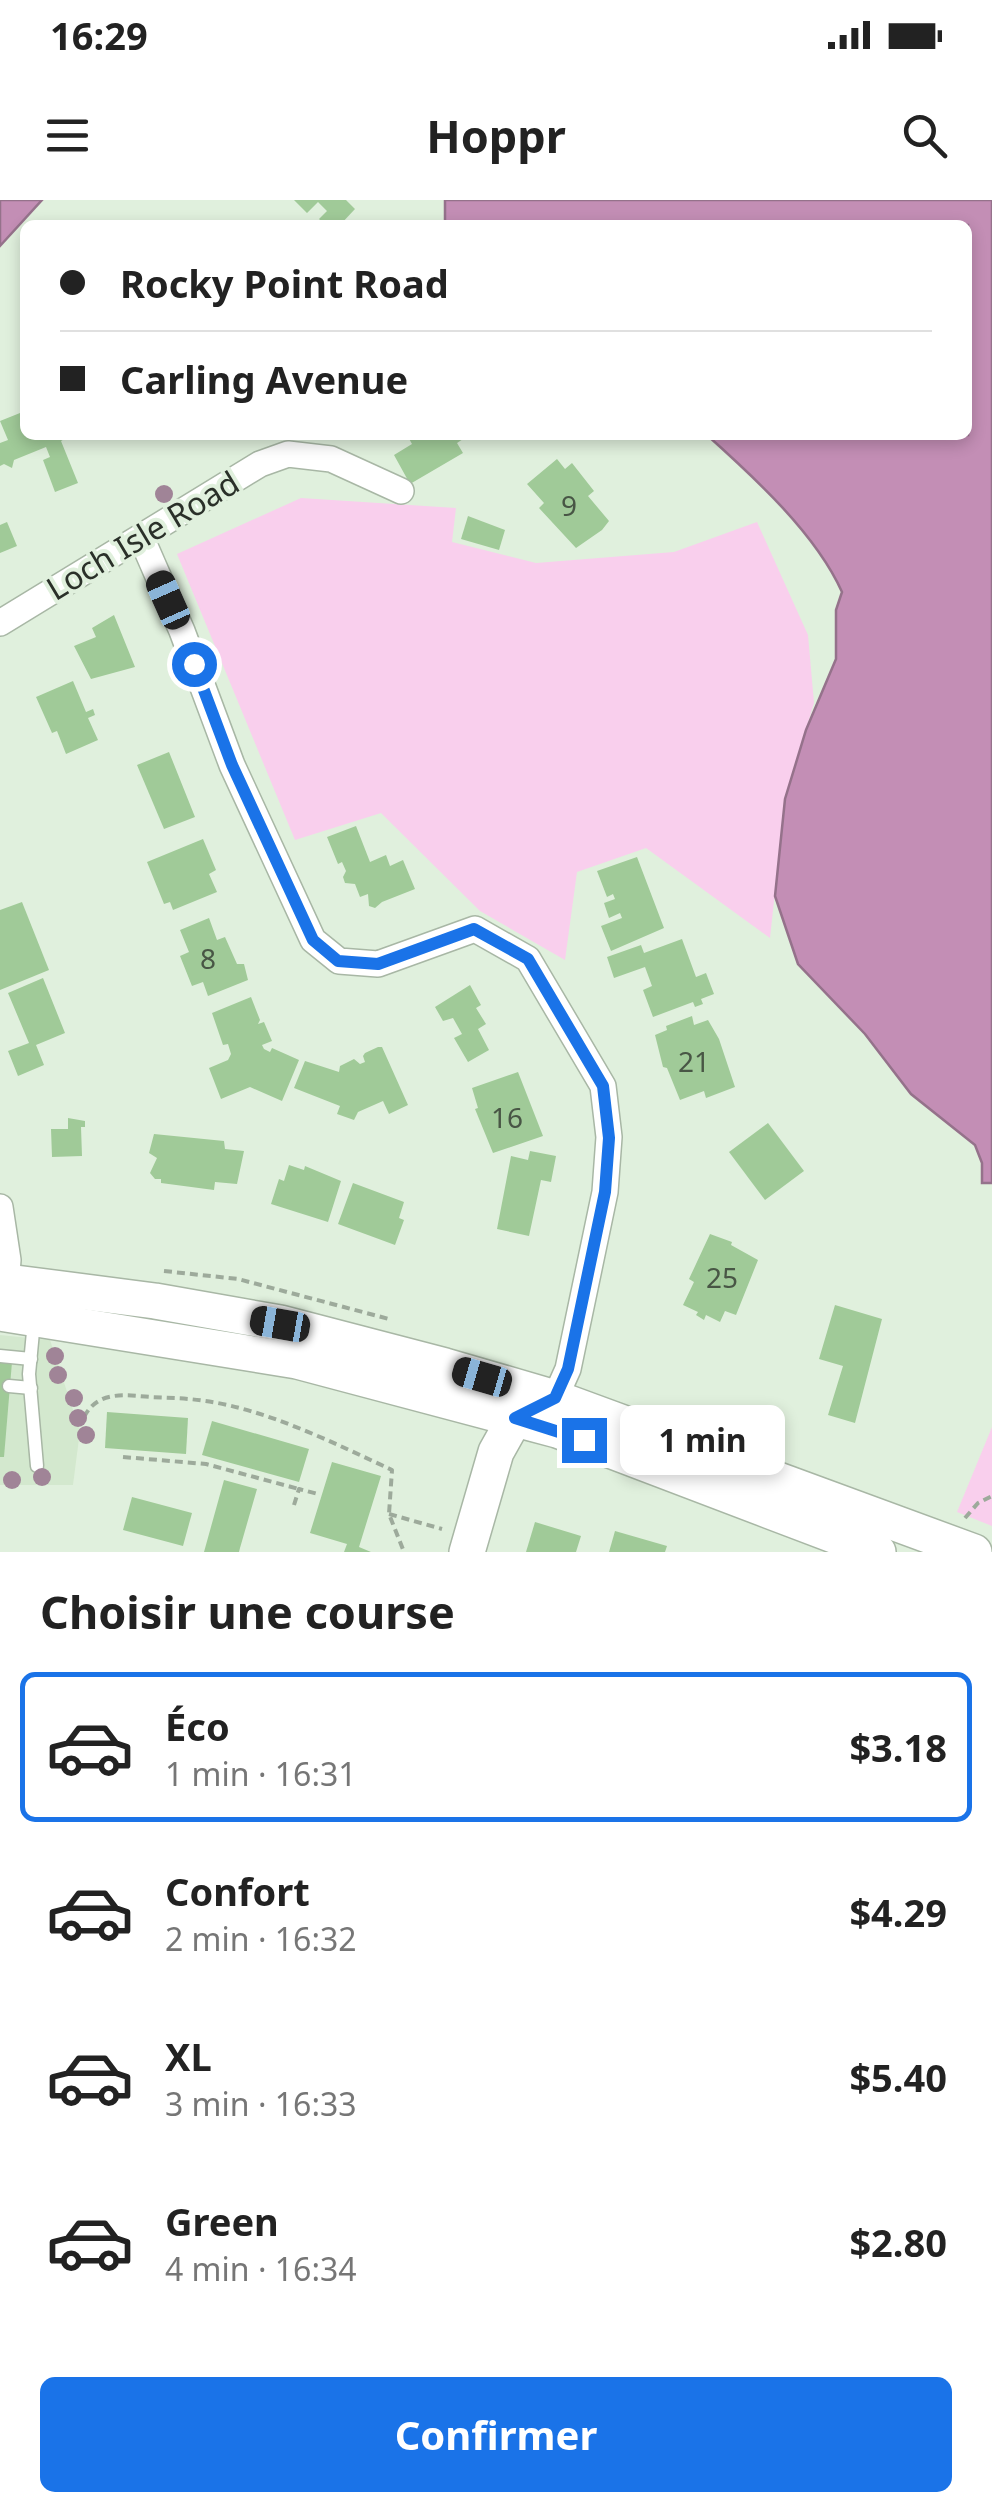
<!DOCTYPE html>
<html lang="fr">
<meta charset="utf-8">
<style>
:root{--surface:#fff;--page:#f2f2f2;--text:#222;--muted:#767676;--line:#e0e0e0;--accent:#1a73e8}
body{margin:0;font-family:"Noto Sans",sans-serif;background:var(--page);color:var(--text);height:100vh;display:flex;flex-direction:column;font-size:38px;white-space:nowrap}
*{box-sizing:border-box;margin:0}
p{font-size:32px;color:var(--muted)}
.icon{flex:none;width:55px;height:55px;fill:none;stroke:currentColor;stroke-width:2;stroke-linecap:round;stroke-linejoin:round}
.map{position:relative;height:1352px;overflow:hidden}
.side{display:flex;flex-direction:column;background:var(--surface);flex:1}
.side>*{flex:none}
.guide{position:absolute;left:20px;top:20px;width:952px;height:220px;border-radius:15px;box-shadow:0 5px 15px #0003;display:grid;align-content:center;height:220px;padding:0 40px;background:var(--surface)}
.end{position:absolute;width:45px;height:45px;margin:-22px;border:12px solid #1a73e8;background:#fff;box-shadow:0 0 0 5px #fff}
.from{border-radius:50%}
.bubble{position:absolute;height:70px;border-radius:15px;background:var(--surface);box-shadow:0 5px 15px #0003;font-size:32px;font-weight:700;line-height:70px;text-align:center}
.car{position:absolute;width:30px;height:60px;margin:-30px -15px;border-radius:12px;box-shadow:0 0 8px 2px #0007;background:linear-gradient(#222 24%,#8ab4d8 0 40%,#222 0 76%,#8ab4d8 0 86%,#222 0)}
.guide b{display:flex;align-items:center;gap:35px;height:95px;font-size:38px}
.guide b+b{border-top:2px solid var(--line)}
.guide i{width:25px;height:25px;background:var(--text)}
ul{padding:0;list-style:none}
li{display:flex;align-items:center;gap:30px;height:150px;margin:0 20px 15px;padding:0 20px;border:5px solid transparent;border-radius:15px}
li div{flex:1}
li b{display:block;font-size:38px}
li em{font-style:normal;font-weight:700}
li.selected{border-color:var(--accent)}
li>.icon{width:90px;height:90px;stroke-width:1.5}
h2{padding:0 40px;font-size:45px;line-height:120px}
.action{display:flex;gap:20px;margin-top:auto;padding:20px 40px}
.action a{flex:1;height:115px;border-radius:15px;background:var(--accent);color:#fff;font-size:40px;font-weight:700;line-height:115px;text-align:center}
.status{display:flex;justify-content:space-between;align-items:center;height:70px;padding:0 50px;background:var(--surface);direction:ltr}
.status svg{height:28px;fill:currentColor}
header{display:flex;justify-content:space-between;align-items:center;height:130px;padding:0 40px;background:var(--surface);font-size:45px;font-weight:700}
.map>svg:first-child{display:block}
.built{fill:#d3e8ce}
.green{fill:#f9cfed}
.water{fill:#c38eb5;stroke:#95728b;stroke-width:2.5}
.building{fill:#a0ca98}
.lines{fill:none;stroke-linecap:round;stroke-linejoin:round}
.lane-casing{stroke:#a8b7a5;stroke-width:15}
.street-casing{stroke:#a8b7a5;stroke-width:28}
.secondary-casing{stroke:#a8b7a5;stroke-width:38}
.path{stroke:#9daa9b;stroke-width:4;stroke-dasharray:8 5;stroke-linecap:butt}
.lane{stroke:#fff;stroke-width:12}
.street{stroke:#fff;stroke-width:25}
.secondary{stroke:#fff;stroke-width:35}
.tree{fill:#a08497}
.route{stroke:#1a73e8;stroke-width:12}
.labels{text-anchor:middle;stroke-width:8;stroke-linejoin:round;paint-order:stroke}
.number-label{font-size:28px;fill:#485645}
.street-label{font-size:32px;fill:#2a3029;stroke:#e0f0dd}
</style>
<div class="status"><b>16:29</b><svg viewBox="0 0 49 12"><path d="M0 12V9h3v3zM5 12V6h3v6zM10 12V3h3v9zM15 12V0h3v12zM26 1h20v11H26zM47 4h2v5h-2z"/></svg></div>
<header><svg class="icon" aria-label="menu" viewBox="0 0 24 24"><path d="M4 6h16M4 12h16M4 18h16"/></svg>Hoppr<svg class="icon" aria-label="search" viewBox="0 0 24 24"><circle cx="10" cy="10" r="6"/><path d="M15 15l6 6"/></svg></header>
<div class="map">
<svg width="992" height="1352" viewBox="0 0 992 1352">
<rect width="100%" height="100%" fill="#e0f0dd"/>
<polygon class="built" points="0,1135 50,1140 80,1231 73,1285 0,1285"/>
<g class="green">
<polygon points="301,298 456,308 452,342 536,363 674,352 757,322 808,435 814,503 785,599 770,738 646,648 577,672 565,760 480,711 381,613 295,640 177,354"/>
<polygon points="992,1227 992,1326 957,1312"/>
</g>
<g class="water">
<polygon points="0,0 42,0 0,46"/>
<path d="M445 0H992V983H982V963L975 945 911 894 865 834 798 764 775 696 785 599 806 530 836 459V410L842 392C816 334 755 278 707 235H968V25H445Z"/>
</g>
<g class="building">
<polygon points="294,0 346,0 355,9 340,25 325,25 319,19 327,11 318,2 307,13"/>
<polygon points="25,211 25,235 65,235 66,238 61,241 78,283 55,292 43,260 50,257 46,247 14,260 12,268 4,264 0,266 0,243 8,240 0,221"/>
<polygon points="407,235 465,235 466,237 457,243 463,253 410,284 394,255 412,244"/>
<polygon points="557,259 565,269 572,263 594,291 588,296 609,321 602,330 576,348 539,308 544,303 527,284"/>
<polygon points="468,316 505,330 499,350 461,339"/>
<polygon points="7,322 17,346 0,353 0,325"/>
<polygon points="114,415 135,467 91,479 74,446 96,437 92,428"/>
<polygon points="73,481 86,512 93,509 95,515 88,518 98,540 66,554 57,531 52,533 36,497"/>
<polygon points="169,552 195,617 164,629 137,565"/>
<polygon points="356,626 370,662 386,655 390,666 403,660 415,689 382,702 375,708 369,706 368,694 360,697 355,684 345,683 343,677 346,671 342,662 338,664 327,637"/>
<polygon points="203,639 216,670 209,674 217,692 173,710 170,702 164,704 147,662"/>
<polygon points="637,657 664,728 611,751 601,726 622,718 620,713 609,718 604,703 615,699 613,694 607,697 597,671"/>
<polygon points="22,702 49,770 0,790 0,710"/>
<polygon points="209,718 217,740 225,737 237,764 244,764 248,780 208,796 203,782 192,786 180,756 189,752 180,730"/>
<polygon points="682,739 696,777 706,773 714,794 701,799 703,804 695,807 693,802 653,817 643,790 652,786 645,767 614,778 607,757 641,745 644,753"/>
<polygon points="43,778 65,833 36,845 44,865 18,876 8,851 29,843 8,793"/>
<polygon points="470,785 481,805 476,808 486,824 478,829 489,850 468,862 454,838 462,834 453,818 443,821 435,807"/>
<polygon points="251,797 260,820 258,824 264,822 272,841 262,845 264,849 270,852 272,848 299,860 282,901 250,887 221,899 209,868 228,860 231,854 228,844 223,845 212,813"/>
<polygon points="692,816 694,825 708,820 719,839 735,887 706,898 704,891 680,900 667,868 663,867 655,835 667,830 666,826"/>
<polygon points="378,847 382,847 408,905 389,914 383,901 358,912 354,920 337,914 340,906 294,888 305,861 339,872 340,866 354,859 360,864 365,862 363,856 365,853"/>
<polygon points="518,872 543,936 493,953 475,909 478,908 472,888"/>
<polygon points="68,918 85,921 85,927 81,927 82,956 52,957 51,929 68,929"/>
<polygon points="768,923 804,971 765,1000 729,952"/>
<polygon points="154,934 224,941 225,949 244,951 237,984 215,982 214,990 161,983 161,979 155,979 150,973 157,958 149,953"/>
<polygon points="530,951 556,956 551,982 541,980 529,1036 497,1029 511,956 528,960"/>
<polygon points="289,965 304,970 305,966 341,981 328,1022 271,1004 279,979 284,981"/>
<polygon points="353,983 404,1002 399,1018 404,1020 395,1045 338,1024"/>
<polygon points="710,1034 732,1042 731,1045 758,1060 736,1115 725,1111 720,1122 706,1115 704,1120 696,1115 698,1112 683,1105 694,1082 689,1079"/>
<polygon points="835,1105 882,1119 855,1223 828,1215 843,1166 819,1159"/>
<polygon points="0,1161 12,1162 4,1257 0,1257"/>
<polygon points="107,1212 188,1218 186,1254 105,1248"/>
<polygon points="212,1221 309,1249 299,1282 202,1255"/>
<polygon points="332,1262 381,1276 359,1347 371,1352 344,1352 347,1344 310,1333"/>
<polygon points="224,1280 257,1289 240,1348 239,1352 204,1352"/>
<polygon points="132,1297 192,1313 183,1346 123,1330"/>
<polygon points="535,1322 581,1336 576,1352 526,1352"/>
<polygon points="615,1331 667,1346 665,1352 609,1352"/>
</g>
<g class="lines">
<defs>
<g id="lane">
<polyline points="34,1121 29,1174 37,1266"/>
<polyline points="0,1156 31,1159"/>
<polyline points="9,1186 31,1188"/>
</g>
<g id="street">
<polyline points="141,337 182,431 232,565 313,740 339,761 378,764 475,729 528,759 603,886 609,937 605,992 568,1169 555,1198 540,1206"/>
<polyline points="0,423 260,264 288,254 331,259 401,291"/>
<polyline points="0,1007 8,1060 5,1098"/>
</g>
<g id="secondary">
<polyline points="0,1081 155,1101 280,1123 445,1166 555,1198 974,1352"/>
<polyline points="0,1113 297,1161 557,1230 878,1352"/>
<polyline points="467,1352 496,1252 515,1218"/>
</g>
</defs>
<use href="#lane" class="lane-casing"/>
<use href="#street" class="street-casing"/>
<use href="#secondary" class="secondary-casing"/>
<g class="path">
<polyline points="164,1071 238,1079 389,1119"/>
<path d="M84 1217C98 1190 125 1195 151 1197 169 1198 187 1198 205 1201 266 1209 336 1244 392 1270L389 1314 404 1352"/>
<polyline points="123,1257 206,1264 299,1289"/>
<polyline points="294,1305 299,1289 318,1294"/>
<polyline points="389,1314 442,1329"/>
<polyline points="965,1318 978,1303 992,1296"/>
</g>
<use href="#lane" class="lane"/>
<use href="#street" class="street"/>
<use href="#secondary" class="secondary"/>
</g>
<g class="tree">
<circle cx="164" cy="294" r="9"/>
<circle cx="55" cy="1156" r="9"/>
<circle cx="58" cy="1175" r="9"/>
<circle cx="74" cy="1198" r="9"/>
<circle cx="78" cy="1218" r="9"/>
<circle cx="86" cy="1235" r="9"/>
<circle cx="42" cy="1277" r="9"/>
<circle cx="12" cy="1280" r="9"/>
</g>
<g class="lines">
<polyline class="route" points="194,464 232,565 313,740 338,761 378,764 474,729 528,759 603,886 609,938 605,992 568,1169 555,1198 515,1218 584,1240"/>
</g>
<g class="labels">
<g class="number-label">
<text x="569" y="316">9</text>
<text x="208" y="769">8</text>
<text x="694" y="872">21</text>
<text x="507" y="928">16</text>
<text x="722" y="1088">25</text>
</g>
<g class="street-label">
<text transform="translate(143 336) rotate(-31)" y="11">Loch Isle Road</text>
</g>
</g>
</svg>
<i class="end from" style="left:194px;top:464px"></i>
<i class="end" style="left:584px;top:1240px"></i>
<div class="bubble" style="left:620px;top:1205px;width:165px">1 min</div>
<i class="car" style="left:168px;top:400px;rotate:336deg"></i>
<i class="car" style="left:280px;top:1124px;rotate:280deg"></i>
<i class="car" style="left:482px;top:1177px;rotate:286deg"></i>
<div class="guide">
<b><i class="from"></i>Rocky Point Road</b>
<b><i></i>Carling Avenue</b>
</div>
</div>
<section class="side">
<h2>Choisir une course</h2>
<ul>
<li class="selected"><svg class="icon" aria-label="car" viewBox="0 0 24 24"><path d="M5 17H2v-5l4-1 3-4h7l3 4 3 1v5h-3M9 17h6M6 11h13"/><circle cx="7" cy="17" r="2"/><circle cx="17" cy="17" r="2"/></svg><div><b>Éco</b><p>1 min · 16:31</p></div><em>$3.18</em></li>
<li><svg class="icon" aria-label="car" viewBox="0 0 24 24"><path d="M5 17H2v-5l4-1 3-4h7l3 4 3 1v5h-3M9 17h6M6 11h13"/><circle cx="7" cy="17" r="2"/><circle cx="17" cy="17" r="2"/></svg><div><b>Confort</b><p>2 min · 16:32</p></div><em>$4.29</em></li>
<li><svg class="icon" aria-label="car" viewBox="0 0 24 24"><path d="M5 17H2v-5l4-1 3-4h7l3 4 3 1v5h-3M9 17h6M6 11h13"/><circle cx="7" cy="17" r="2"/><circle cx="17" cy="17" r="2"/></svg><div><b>XL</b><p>3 min · 16:33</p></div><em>$5.40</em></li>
<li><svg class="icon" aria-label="car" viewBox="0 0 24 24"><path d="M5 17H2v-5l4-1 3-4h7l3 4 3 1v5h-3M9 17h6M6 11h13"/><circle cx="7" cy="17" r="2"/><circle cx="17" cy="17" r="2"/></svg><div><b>Green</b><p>4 min · 16:34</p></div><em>$2.80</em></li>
</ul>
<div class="action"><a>Confirmer</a></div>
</section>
